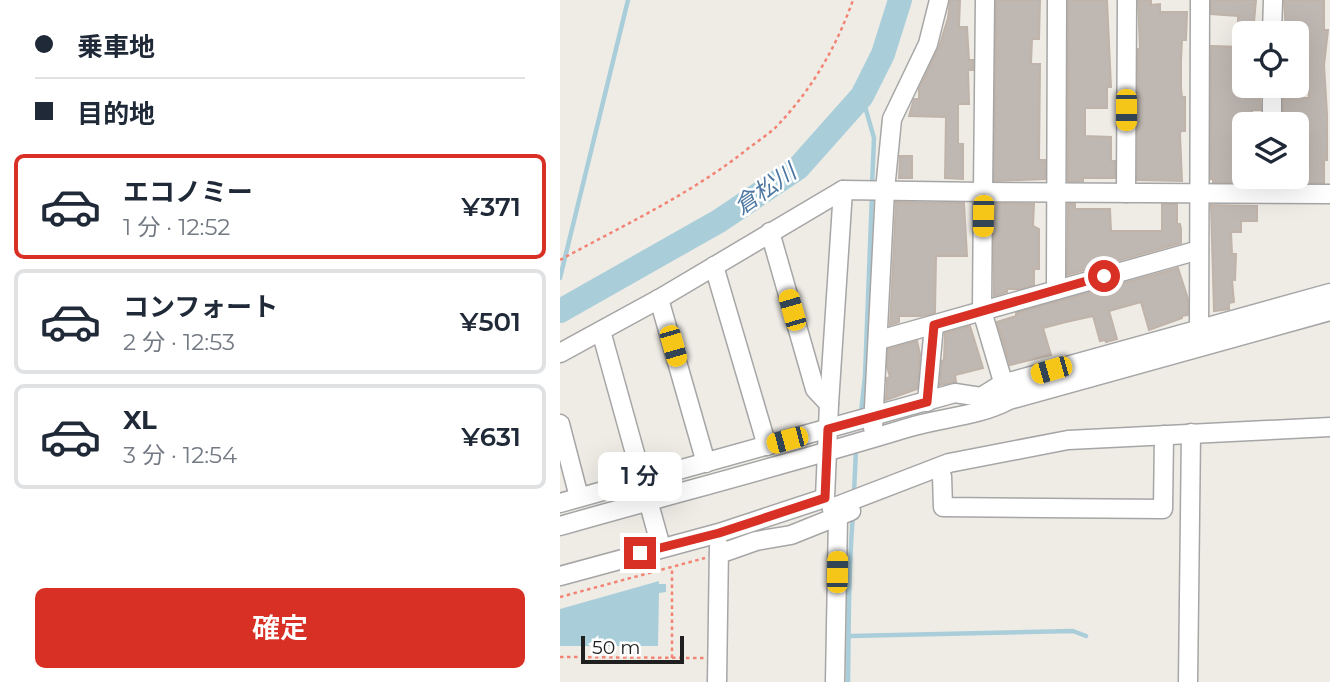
<!DOCTYPE html>
<html lang="ja">
<meta charset="utf-8">
<style>
:root{--surface:#fff;--page:#f6f6f7;--text:#1f2937;--muted:#747a83;--line:#e0e1e3;--accent:#d93025}
body{margin:0;font-family:Montserrat,"Noto Sans JP",sans-serif;background:var(--page);color:var(--text);height:100vh;display:flex;flex-direction:column;font-size:26px;white-space:nowrap}
*{box-sizing:border-box;margin:0}
p{font-size:23px;color:var(--muted)}
.icon{flex:none;width:38px;height:38px;fill:none;stroke:currentColor;stroke-width:2;stroke-linecap:round;stroke-linejoin:round}
.map{position:relative;flex:1;overflow:hidden}
.details{display:flex;flex-direction:column;background:var(--surface);width:560px}
.details>*{flex:none}
.guide{display:grid;align-content:center;height:154px;padding:0 35px;background:var(--surface)}
.controls{position:absolute;left:672px;top:21px;display:grid;gap:14px}
.controls a{display:grid;place-items:center;width:77px;height:77px;border-radius:10px;background:var(--surface);box-shadow:0 7px 28px #0002;font-size:35px}
.scale{position:absolute;left:21px;bottom:18px;width:103px;box-sizing:border-box;padding-left:7px;border:4px solid #1f1f1f;border-top:0;font-size:19px;line-height:24px;white-space:nowrap;color:#1f1f1f;-webkit-text-stroke:5px #fff;paint-order:stroke}
.end{position:absolute;width:32px;height:32px;margin:-16px;border:9px solid #d93025;background:#fff;box-shadow:0 0 0 4px #fff}
.from{border-radius:50%}
.bubble{position:absolute;height:49px;border-radius:10px;background:var(--surface);box-shadow:0 7px 28px #0002;font-size:23px;font-weight:600;line-height:49px;text-align:center}
.car{position:absolute;width:21px;height:42px;margin:-21px -10px;border-radius:9px;box-shadow:0 0 5px 2px #0007;background:linear-gradient(#f5c518 24%,#345 0 40%,#f5c518 0 76%,#345 0 86%,#f5c518 0)}
.guide b{display:flex;align-items:center;gap:24px;height:66px;font-size:26px}
.guide b+b{border-top:2px solid var(--line)}
.guide i{width:18px;height:18px;background:var(--text)}
ul{padding:0;list-style:none}
li{display:flex;align-items:center;gap:21px;height:105px;margin:0 14px 10px;padding:0 21px;border:4px solid var(--line);border-radius:10px}
li div{flex:1}
li b{display:block;font-size:26px}
li em{font-style:normal;font-weight:600}
li.current{border-color:var(--accent)}
li>.icon{width:63px;height:63px;stroke-width:1.5}
.action{display:flex;gap:14px;margin-top:auto;padding:14px 35px}
.action a{flex:1;height:80px;border-radius:10px;background:var(--accent);color:#fff;font-size:28px;font-weight:600;line-height:80px;text-align:center}
main{display:flex;flex:1;min-height:0}
.map>svg:first-child{display:block}
.water{fill:#a9ceda}
.lines{fill:none;stroke-linecap:round;stroke-linejoin:round}
.stream{stroke:#a9ceda;stroke-width:4.5}
.river{stroke:#a9ceda;stroke-width:24}
.building{fill:#bfb8b2;stroke:#c0b3a9;stroke-width:2}
.minor-casing{stroke:#a6a6a6;stroke-width:21}
.path{stroke:#f28474;stroke-width:2.5;stroke-dasharray:3.5 3.5;stroke-linecap:butt}
.minor{stroke:#fff;stroke-width:18}
.route{stroke:#d93025;stroke-width:9}
.labels{text-anchor:middle;stroke-width:5;stroke-linejoin:round;paint-order:stroke}
.water-label{font-size:23px;font-style:italic;fill:#4d76a1;stroke:#fff}
</style>
<main>
<section class="details">
<div class="guide">
<b><i class="from"></i>乗車地</b>
<b><i></i>目的地</b>
</div>
<ul>
<li class="current"><svg class="icon" aria-label="car" viewBox="0 0 24 24"><path d="M5 17H2v-5l4-1 3-4h7l3 4 3 1v5h-3M9 17h6M6 11h13"/><circle cx="7" cy="17" r="2"/><circle cx="17" cy="17" r="2"/></svg><div><b>エコノミー</b><p>1 分 · 12:52</p></div><em>¥371</em></li>
<li><svg class="icon" aria-label="car" viewBox="0 0 24 24"><path d="M5 17H2v-5l4-1 3-4h7l3 4 3 1v5h-3M9 17h6M6 11h13"/><circle cx="7" cy="17" r="2"/><circle cx="17" cy="17" r="2"/></svg><div><b>コンフォート</b><p>2 分 · 12:53</p></div><em>¥501</em></li>
<li><svg class="icon" aria-label="car" viewBox="0 0 24 24"><path d="M5 17H2v-5l4-1 3-4h7l3 4 3 1v5h-3M9 17h6M6 11h13"/><circle cx="7" cy="17" r="2"/><circle cx="17" cy="17" r="2"/></svg><div><b>XL</b><p>3 分 · 12:54</p></div><em>¥631</em></li>
</ul>
<div class="action"><a>確定</a></div>
</section>
<div class="map">
<svg width="770" height="682" viewBox="0 0 770 682">
<rect width="100%" height="100%" fill="#efece6"/>
<polygon class="water" points="99,581 99,584 106,584 106,592 99,593 98,646 0,646 0,609"/>
<g class="lines">
<g class="stream">
<polyline points="302,96 314,138 312,186"/>
<polyline points="0,278 68,0"/>
<polyline points="301,413 305,376 312,194"/>
<polyline points="294,493 296,449"/>
<polyline points="290,636 513,631 526,636"/>
<path d="M288 682C289 626 288 571 293 515"/>
</g>
<polyline class="river" points="0,311 159,221 238,168 302,96 323,54 340,0"/>
</g>
<g class="building">
<polygon points="390,0 400,0 399,27 407,27 409,60 413,60 413,70 408,70 409,104 398,104 398,144 403,144 403,179 385,178 386,117 349,116 354,99 359,99 359,89 379,47 388,18"/>
<polygon points="436,0 480,0 479,39 472,39 471,64 480,64 479,160 485,160 485,179 434,181"/>
<polygon points="508,0 547,0 551,87 547,87 547,108 525,108 525,136 551,137 551,161 555,161 555,178 523,178 523,181 508,181"/>
<polygon points="578,0 591,0 591,5 600,4 600,12 627,12 626,40 622,40 621,60 621,88 622,97 625,97 625,131 621,131 620,134 622,181 577,180 578,49 580,49"/>
<polygon points="651,0 696,0 693,33 678,33 678,16 651,14"/>
<polygon points="724,0 764,0 764,30 768,30 764,65 767,114 767,160 764,160 764,183 749,183 749,134 737,134 737,124 723,124 723,98 749,98 748,74 737,74 737,33 726,33"/>
<polygon points="651,46 684,47 684,86 699,86 701,110 692,110 691,124 684,124 684,182 653,182 653,179 651,179"/>
<polygon points="340,156 352,156 352,178 339,178"/>
<polygon points="336,202 404,203 407,256 376,256 375,313 361,316 339,316 339,322 330,325"/>
<polygon points="434,203 474,204 473,226 479,229 479,269 474,269 474,285 459,289 447,289 447,292 434,296"/>
<polygon points="508,204 515,204 515,209 550,209 551,231 602,231 602,204 617,204 617,224 620,224 621,229 621,243 507,275"/>
<polygon points="651,205 697,206 697,221 681,221 681,232 671,232 672,254 676,254 675,280 672,280 674,302 669,303 669,309 654,311"/>
<polygon points="618,268 628,299 628,315 622,316 622,318 589,330 581,302 549,311 557,339 546,342 545,340 540,341 533,316 506,322 483,328 491,355 450,365 437,322 456,316 456,313"/>
<polygon points="410,326 423,368 395,375 396,382 380,385 382,361 384,360 385,333"/>
<polygon points="357,341 360,354 357,389 326,400 327,378 330,377 327,367 328,349"/>
</g>
<g class="lines">
<defs>
<g id="minor">
<polyline points="712,33 713,0"/>
<polyline points="712,124 712,86"/>
<polyline points="566,193 567,0"/>
<polyline points="210,232 255,389 269,404"/>
<polyline points="154,266 207,446"/>
<polyline points="496,290 497,0"/>
<polyline points="99,299 146,463"/>
<polyline points="41,331 101,547"/>
<polyline points="639,337 640,0"/>
<polyline points="319,340 639,250"/>
<polyline points="0,353 99,299 283,190 423,192 425,0"/>
<polyline points="446,392 422,311 423,192 770,194"/>
<polyline points="367,402 374,325"/>
<polyline points="0,424 19,497"/>
<polyline points="313,428 325,190 332,119 368,44 379,0"/>
<polyline points="382,476 383,507 603,509 604,435"/>
<polyline points="0,503 395,393 421,397 442,384 770,293"/>
<polyline points="272,508 389,463 508,440 770,427"/>
<polyline points="272,509 278,517 275,682"/>
<path d="M0 526C116 493 232 463 347 428 382 417 417 417 449 400L770 311"/>
<polyline points="159,554 196,541 231,535 291,511"/>
<polyline points="0,576 159,533 265,498 269,404 283,190"/>
<polyline points="157,682 159,546"/>
<polyline points="628,682 631,433"/>
</g>
</defs>
<use href="#minor" class="minor-casing"/>
<g class="path">
<path d="M0 260C62 226 129 195 185 151 195 143 206 136 215 128 251 91 276 48 293 0"/>
<polyline points="0,597 145,558"/>
<polyline points="0,657 144,658"/>
<polyline points="112,658 112,567"/>
</g>
<use href="#minor" class="minor"/>
</g>
<g class="lines">
<polyline class="route" points="80,553 159,533 265,498 268,429 367,402 374,325 544,276"/>
</g>
<g class="labels">
<g class="water-label">
<text transform="translate(205 189) rotate(-35)" y="8">倉松川</text>
</g>
</g>
</svg>
<div class="controls">
<a><svg class="icon" aria-label="locate" viewBox="0 0 24 24"><circle cx="12" cy="12" r="6"/><path d="M12 2v4M12 18v4M2 12h4M18 12h4"/></svg></a>
<a><svg class="icon" aria-label="layers" viewBox="0 0 24 24"><path d="M12 4l9 5-9 5-9-5zM3 14l9 5 9-5"/></svg></a>
</div>
<div class="scale">50 m</div>
<i class="end from" style="left:544px;top:276px"></i>
<i class="end" style="left:80px;top:553px"></i>
<div class="bubble" style="left:38px;top:452px;width:84px">1 分</div>
<i class="car" style="left:566px;top:110px;rotate:180deg"></i>
<i class="car" style="left:423px;top:216px;rotate:181deg"></i>
<i class="car" style="left:232px;top:310px;rotate:344deg"></i>
<i class="car" style="left:113px;top:346px;rotate:164deg"></i>
<i class="car" style="left:491px;top:370px;rotate:254deg"></i>
<i class="car" style="left:227px;top:440px;rotate:255deg"></i>
<i class="car" style="left:277px;top:572px;rotate:1deg"></i>
</div>
</main>
